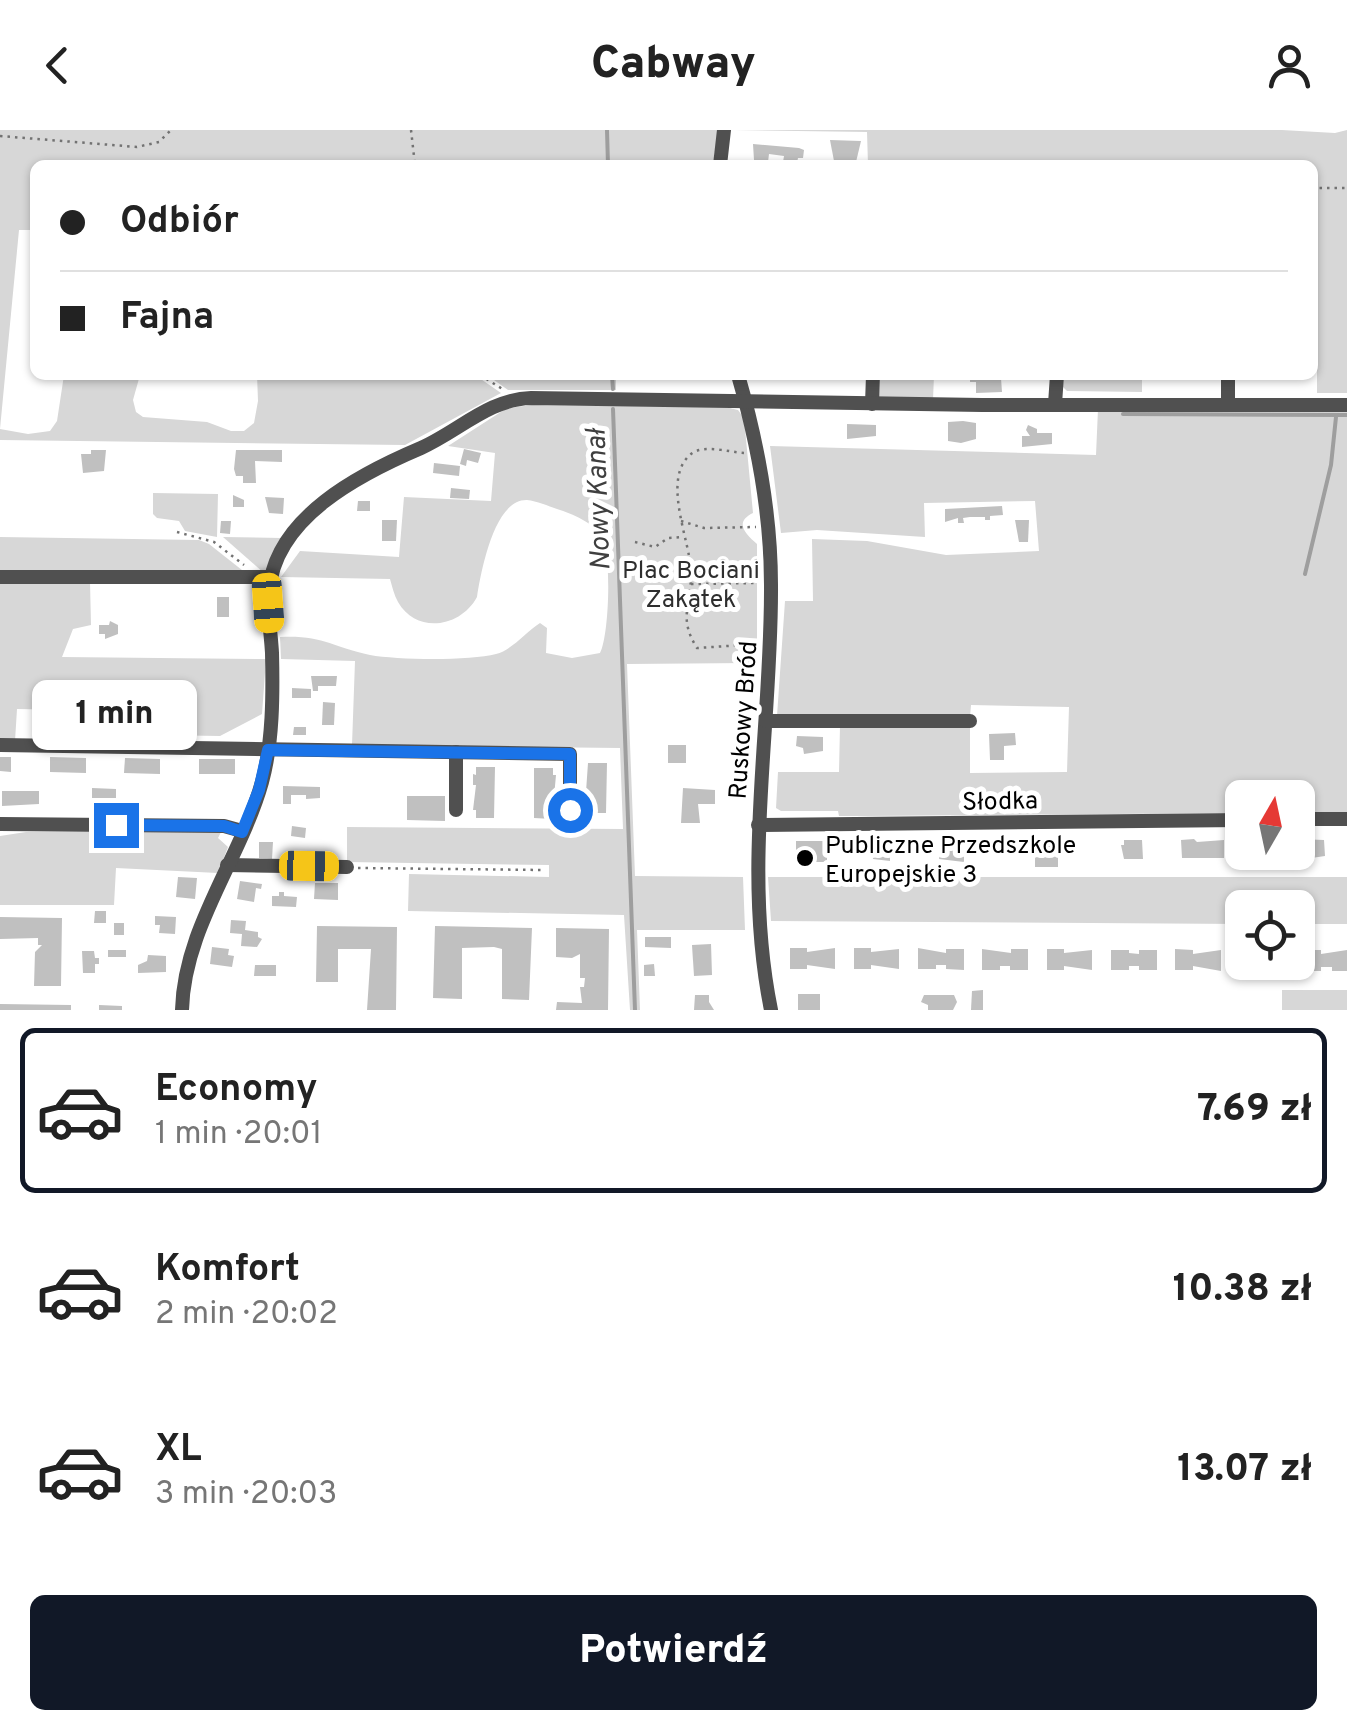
<!DOCTYPE html>
<html lang="pl">
<meta charset="utf-8">
<style>
:root{--surface:#fff;--page:#f6f6f6;--text:#222;--muted:#767676;--line:#e0e0e0;--accent:#111827}
body{margin:0;font-family:Overpass,sans-serif;background:var(--page);color:var(--text);height:100vh;display:flex;flex-direction:column;font-size:38px;white-space:nowrap}
*{box-sizing:border-box;margin:0}
p{font-size:32px;color:var(--muted)}
.icon{flex:none;width:55px;height:55px;fill:none;stroke:currentColor;stroke-width:2;stroke-linecap:round;stroke-linejoin:round}
.map{position:relative;height:880px;overflow:hidden}
.panel{display:flex;flex-direction:column;background:var(--surface);flex:1}
.panel>*{flex:none}
.banner{position:absolute;left:30px;top:30px;width:1288px;height:220px;border-radius:15px;box-shadow:0 2px 8px #0004;display:grid;align-content:center;height:220px;padding:0 30px;background:var(--surface)}
.needle{width:65px;rotate:9deg}
.buttons{position:absolute;left:1225px;top:650px;display:grid;gap:20px}
.buttons a{display:grid;place-items:center;width:90px;height:90px;border-radius:15px;background:var(--surface);box-shadow:0 2px 8px #0004;font-size:50px}
.end{position:absolute;width:45px;height:45px;margin:-22px;border:12px solid #1a73e8;background:#fff;box-shadow:0 0 0 5px #fff}
.from{border-radius:50%}
.bubble{position:absolute;height:70px;border-radius:15px;background:var(--surface);box-shadow:0 2px 8px #0004;font-size:32px;font-weight:800;line-height:70px;text-align:center}
.car{position:absolute;width:30px;height:60px;margin:-30px -15px;border-radius:12px;box-shadow:0 0 8px 2px #0007;background:linear-gradient(#f5c518 24%,#345 0 40%,#f5c518 0 76%,#345 0 86%,#f5c518 0)}
.banner b{display:flex;align-items:center;gap:35px;height:95px;font-size:38px}
.banner b+b{border-top:2px solid var(--line)}
.banner i{width:25px;height:25px;background:var(--text)}
ul{padding:18px 0 0;list-style:none}
li{display:flex;align-items:center;gap:30px;height:165px;margin:0 20px 15px;padding:0 10px;border:5px solid transparent;border-radius:15px}
li div{flex:1}
li b{display:block;font-size:38px}
li em{font-style:normal;font-weight:800}
li.active{border-color:var(--accent)}
li>.icon{width:90px;height:90px;stroke-width:1.5}
.cta{display:flex;gap:20px;margin-top:auto;padding:20px 30px}
.cta a{flex:1;height:115px;border-radius:15px;background:var(--accent);color:#fff;font-size:40px;font-weight:800;line-height:115px;text-align:center}
header{display:flex;justify-content:space-between;align-items:center;height:130px;padding:0 30px;background:var(--surface);font-size:45px;font-weight:800}
.map>svg:first-child{display:block}
.green{fill:#d7d7d7}
.lines{fill:none;stroke-linecap:round;stroke-linejoin:round}
.stream{stroke:#9e9e9e;stroke-width:4}
.building{fill:#c0c0c0}
.path{stroke:#727272;stroke-width:2.5;stroke-dasharray:2.5 5;stroke-linecap:butt}
.minor{stroke:#505050;stroke-width:14}
.route{stroke:#1a73e8;stroke-width:12}
.poi-dot{fill:#000;stroke:#fff;stroke-width:4}
.labels{text-anchor:middle;stroke-width:10;stroke-linejoin:round;paint-order:stroke}
.park-label{font-size:25px;fill:#2e2e2e;stroke:#fff}
.street-label{font-size:25px;fill:#000;stroke:#fff}
.poi-label{font-size:25px;fill:#000;stroke:#fff;text-anchor:start}
.water-label{font-size:28px;font-style:italic;fill:#3f3f3f;stroke:#fff}
</style>
<header><svg class="icon" aria-label="back" viewBox="0 0 24 24"><path d="M15 5l-7 7 7 7"/></svg>Cabway<svg class="icon" aria-label="person" viewBox="0 0 24 24"><circle cx="12" cy="8" r="4"/><path d="M4 21q1-7 8-7t8 7"/></svg></header>
<div class="map">
<svg width="1347" height="880" viewBox="0 0 1347 880">
<rect width="100%" height="100%" fill="#fff"/>
<g class="green">
<polygon points="0,0 718,0 713,35 35,35 35,100 19,100 0,299 28,304 50,301 57,291 64,245 140,245 133,270 136,282 143,287 207,292 231,301 244,301 254,293 258,271 257,245 475,245 501,263 405,315 0,310"/>
<polygon points="734,0 1282,0 1335,3 1347,0 1347,263 1317,263 1317,214 1312,213 1312,35 868,35 867,2"/>
<polygon points="487,245 616,245 616,260 508,260"/>
<polygon points="880,245 934,245 933,270 879,268"/>
<polygon points="1062,245 1142,245 1142,262 1067,261 1062,256"/>
<path d="M532 275 726 277 738 280 744 288 753 383C734 392 745 404 757 414V520L749 533 627 534 635 746 743 747 745 800H637L640 880H630L624 785 408 781 409 744 549 747V735L347 732V697L623 699 620 618 352 615 355 531 281 529 280 507C323 505 332 517 370 525 397 530 470 531 496 524 512 520 526 502 540 493L547 498 546 523 572 528 600 523C609 507 612 424 602 408 593 392 573 384 557 379 548 376 537 371 527 370 494 369 481 442 477 467 461 497 417 505 398 472 394 465 392 456 390 449L281 447 300 421 399 427 404 367 491 371 495 323 448 316 507 278Z"/>
<polygon points="1098,279 1347,281 1347,682 1298,683 1298,668 1242,668 1242,683 866,686 839,686 838,681 781,681 776,678 778,642 839,642 840,596 970,595 970,643 1067,642 1069,577 971,575 970,587 777,586 785,471 813,471 812,409 867,411 946,425 1039,421 1035,371 924,373 925,407 817,400 781,403 770,316 1096,325"/>
<polygon points="153,363 218,364 217,407 185,401 179,391 157,388 153,384"/>
<polygon points="0,407 199,410 209,414 247,444 0,444"/>
<polygon points="223,407 282,408 264,443"/>
<polygon points="0,452 90,452 91,495 73,499 62,527 266,529 262,584 220,606 156,605 121,596 121,581 17,579 15,611 0,610"/>
<polygon points="26,702 221,702 218,708 228,717 218,743 116,738 114,775 0,775 0,706"/>
<polygon points="768,747 1347,747 1347,794 1298,794 1298,778 1242,778 1242,794 771,791"/>
<rect x="1282" y="860" width="65" height="20"/>
</g>
<g class="lines">
<g class="stream">
<polyline points="607,0 608,35"/>
<polyline points="612,245 613,259"/>
<polyline points="613,279 635,880"/>
<polyline points="1123,284 1347,285"/>
<polyline points="1305,444 1331,335 1336,287"/>
</g>
</g>
<g class="building">
<polygon points="830,10 861,11 856,32 834,31"/>
<polygon points="753,14 799,18 804,20 803,28 798,28 797,33 783,32 784,26 769,24 768,32 754,30"/>
<polygon points="991,245 991,248 1001,248 1002,262 976,263 976,252 970,252 970,246"/>
<polygon points="963,291 976,293 976,309 961,313 948,311 948,292"/>
<polygon points="847,294 876,295 876,306 847,309"/>
<polygon points="1028,295 1037,299 1037,303 1052,303 1052,314 1022,317 1022,306 1030,306 1026,300"/>
<polygon points="464,319 481,323 478,333 467,330 466,336 460,334"/>
<polygon points="91,320 106,320 104,341 83,343 81,324 91,324"/>
<polygon points="236,320 282,320 282,332 255,331 256,353 243,353 243,346 236,346 234,339"/>
<polygon points="434,333 460,336 459,346 433,343"/>
<polygon points="451,358 470,360 469,369 450,368"/>
<polygon points="233,365 244,370 244,377 233,377"/>
<polygon points="265,367 284,368 283,384 269,383"/>
<polygon points="358,371 370,371 370,381 357,381"/>
<polygon points="1002,376 1003,385 990,386 990,390 985,390 985,387 970,387 963,388 964,393 958,393 958,388 945,392 945,379"/>
<polygon points="382,390 397,390 396,411 382,411"/>
<polygon points="1015,390 1029,390 1028,412 1019,412"/>
<polygon points="221,391 231,391 230,404 220,403"/>
<rect x="217" y="467" width="12" height="20"/>
<polygon points="110,491 118,495 118,504 105,509 105,504 99,504 99,495 109,495"/>
<polygon points="311,546 337,546 336,556 318,556 318,561 313,561"/>
<polygon points="292,558 311,559 311,568 292,568"/>
<polygon points="323,572 335,573 334,595 322,595"/>
<polygon points="51,580 62,581 62,600 50,600"/>
<polygon points="94,582 112,582 111,591 98,591 98,595 93,595"/>
<polygon points="294,597 306,597 306,605 293,605"/>
<polygon points="1015,603 1016,615 1004,616 1004,630 990,630 989,604"/>
<polygon points="797,606 823,607 823,621 804,624 803,618 796,616"/>
<rect x="668" y="615" width="18" height="18"/>
<polygon points="0,627 11,627 11,642 0,641"/>
<polygon points="50,627 86,628 86,643 50,642"/>
<polygon points="125,628 160,629 160,644 124,643"/>
<rect x="199" y="629" width="36" height="15"/>
<polygon points="588,633 607,633 606,683 588,683 588,676 585,676"/>
<polygon points="476,637 495,637 494,688 476,688 476,680 473,680 476,655 473,655 473,644 476,645"/>
<polygon points="534,638 553,638 553,645 556,645 552,689 534,688"/>
<polygon points="283,656 320,657 320,668 306,669 306,665 291,665 291,674 283,674"/>
<polygon points="92,658 116,659 116,672 92,676"/>
<polygon points="683,658 715,660 715,674 698,674 700,693 681,693"/>
<polygon points="2,661 39,661 39,674 2,676"/>
<polygon points="407,666 445,666 445,691 407,690"/>
<polygon points="292,696 306,698 305,708 291,706"/>
<polygon points="1194,709 1197,712 1224,710 1224,728 1182,728 1181,710"/>
<polygon points="1298,709 1324,710 1325,726 1298,730"/>
<polygon points="1124,710 1142,710 1143,729 1124,729 1121,715 1124,715"/>
<rect x="796" y="711" width="31" height="21"/>
<polygon points="882,711 890,713 890,731 873,729 872,716 878,716"/>
<polygon points="1047,711 1058,711 1058,737 1035,737 1035,721 1047,720"/>
<polygon points="259,712 273,712 272,729 259,728"/>
<polygon points="963,712 973,712 973,722 964,722 964,732 939,729 940,723 944,723 944,716 963,715"/>
<polygon points="178,747 197,748 195,769 176,767"/>
<polygon points="240,751 262,754 261,759 256,758 254,772 237,769"/>
<polygon points="315,753 338,753 338,770 314,769"/>
<polygon points="279,762 284,762 284,766 297,767 296,777 272,776 272,766 279,766"/>
<polygon points="95,781 106,781 106,793 94,793"/>
<polygon points="155,786 176,787 175,804 159,803 160,795 155,795"/>
<polygon points="0,787 62,788 61,856 34,856 35,822 42,815 38,815 38,808 0,809"/>
<polygon points="231,790 246,791 245,800 258,802 258,807 262,809 257,817 241,816 242,804 230,803"/>
<rect x="114" y="793" width="10" height="12"/>
<polygon points="317,796 397,797 396,880 367,880 371,819 338,819 338,852 316,852"/>
<polygon points="435,796 532,798 529,870 502,869 502,819 494,817 462,818 462,869 433,868"/>
<polygon points="556,798 609,799 608,880 556,880 557,872 582,873 580,857 584,857 585,848 580,848 580,824 572,828 556,827"/>
<polygon points="645,807 671,807 671,818 645,817"/>
<polygon points="711,814 712,845 694,846 692,815"/>
<polygon points="212,817 229,819 228,825 234,826 232,837 210,834"/>
<polygon points="790,818 807,818 807,822 835,818 835,839 807,835 807,839 790,839"/>
<polygon points="854,818 871,818 871,822 899,819 899,839 871,835 871,839 854,839"/>
<polygon points="918,818 946,823 946,819 964,819 964,840 946,839 946,835 936,835 936,839 918,839"/>
<polygon points="982,819 1011,823 1011,819 1028,819 1028,840 1010,840 1010,836 1000,836 1000,840 982,840"/>
<polygon points="1047,819 1064,819 1064,823 1092,820 1092,840 1064,836 1064,840 1047,840"/>
<polygon points="1175,819 1193,820 1193,824 1221,820 1221,841 1193,836 1193,840 1175,840"/>
<rect x="108" y="820" width="18" height="7"/>
<polygon points="1111,820 1129,820 1129,823 1139,824 1139,820 1157,820 1157,840 1139,840 1139,836 1129,836 1129,840 1111,840"/>
<polygon points="1304,820 1321,820 1321,824 1347,820 1347,841 1332,841 1332,837 1321,837 1321,841 1304,841"/>
<polygon points="82,821 94,821 95,828 99,828 99,834 95,834 95,843 83,843"/>
<polygon points="148,825 166,826 166,842 138,843 138,835 147,831"/>
<polygon points="1239,832 1285,832 1285,841 1267,841 1268,837 1257,837 1257,841 1239,841"/>
<polygon points="654,834 655,846 644,846 644,835"/>
<polygon points="255,835 276,835 276,846 254,846"/>
<polygon points="983,860 983,880 971,880 972,861"/>
<rect x="798" y="864" width="22" height="16"/>
<polygon points="695,865 709,865 709,872 714,880 694,880"/>
<polygon points="924,865 954,865 957,872 953,880 928,880 928,875 921,872"/>
<polygon points="0,874 71,875 71,880 0,880"/>
<polygon points="99,875 122,876 122,880 99,880"/>
</g>
<g class="lines">
<g class="path">
<polyline points="411,0 415,35"/>
<polyline points="0,6 137,17 159,12 171,0"/>
<polyline points="1312,58 1347,58"/>
<polyline points="480,245 504,260"/>
<path d="M744 323C729 322 703 314 691 324 660 349 692 415 691 444 691 476 678 488 697 518L758 514"/>
<polyline points="681,391 704,398 756,397"/>
<polyline points="177,402 214,412 244,435"/>
<polyline points="635,412 655,417 668,408 683,407"/>
<polyline points="691,454 758,453"/>
<polyline points="358,738 544,740"/>
</g>
<g class="minor">
<polyline points="720,35 724,0"/>
<path d="M738 245C758 314 771 382 771 455 772 598 742 737 771 880"/>
<polyline points="872,274 873,245"/>
<polyline points="1055,274 1057,245"/>
<polyline points="1228,274 1228,245"/>
<polyline points="0,447 271,447"/>
<polyline points="766,591 970,591"/>
<polyline points="0,615 570,624 570,680"/>
<polyline points="456,680 456,622"/>
<polyline points="1298,689 1347,689"/>
<polyline points="0,694 224,696 242,701"/>
<polyline points="758,695 1242,690"/>
<polyline points="227,735 347,737"/>
<path d="M182 880C184 798 240 730 262 652 273 612 273 564 272 523 271 503 267 482 269 462 274 387 362 343 421 318 459 301 489 269 531 268L982 275H1347"/>
</g>
</g>
<g class="lines">
<polyline class="route" points="116,695 224,696 242,702 259,660 268,620 570,624 570,680"/>
</g>
<circle class="poi-dot" cx="805" cy="728" r="10"/>
<g class="labels">
<g class="park-label">
<text x="691" y="448">Plac Bociani<tspan x="691" dy="29">Zakątek</tspan></text>
</g>
<g class="street-label">
<text transform="translate(742 590) rotate(-86)" y="9">Ruskowy Bród</text>
<text transform="translate(1000 670) rotate(-1)" y="9">Słodka</text>
</g>
<g class="poi-label">
<text x="825" y="723">Publiczne Przedszkole<tspan x="825" dy="29">Europejskie 3</tspan></text>
</g>
<g class="water-label">
<text transform="translate(597 370) rotate(-92)" y="10">Nowy Kanał</text>
</g>
</g>
</svg>
<div class="buttons">
<a><svg class="needle" viewBox="-14 -14 28 28"><path d="M0-13l5 13h-10z" fill="#e53935"/><path d="M0 13l5-13h-10z" fill="#767676"/></svg></a>
<a><svg class="icon" aria-label="locate" viewBox="0 0 24 24"><circle cx="12" cy="12" r="6"/><path d="M12 2v4M12 18v4M2 12h4M18 12h4"/></svg></a>
</div>
<i class="end from" style="left:570px;top:680px"></i>
<i class="end" style="left:116px;top:695px"></i>
<div class="bubble" style="left:32px;top:550px;width:165px">1 min</div>
<i class="car" style="left:268px;top:473px;rotate:176deg"></i>
<i class="car" style="left:309px;top:736px;rotate:91deg"></i>
<div class="banner">
<b><i class="from"></i>Odbiór</b>
<b><i></i>Fajna</b>
</div>
</div>
<section class="panel">
<ul>
<li class="active"><svg class="icon" aria-label="car" viewBox="0 0 24 24"><path d="M5 17H2v-5l4-1 3-4h7l3 4 3 1v5h-3M9 17h6M6 11h13"/><circle cx="7" cy="17" r="2"/><circle cx="17" cy="17" r="2"/></svg><div><b>Economy</b><p>1 min · 20:01</p></div><em>7.69 zł</em></li>
<li><svg class="icon" aria-label="car" viewBox="0 0 24 24"><path d="M5 17H2v-5l4-1 3-4h7l3 4 3 1v5h-3M9 17h6M6 11h13"/><circle cx="7" cy="17" r="2"/><circle cx="17" cy="17" r="2"/></svg><div><b>Komfort</b><p>2 min · 20:02</p></div><em>10.38 zł</em></li>
<li><svg class="icon" aria-label="car" viewBox="0 0 24 24"><path d="M5 17H2v-5l4-1 3-4h7l3 4 3 1v5h-3M9 17h6M6 11h13"/><circle cx="7" cy="17" r="2"/><circle cx="17" cy="17" r="2"/></svg><div><b>XL</b><p>3 min · 20:03</p></div><em>13.07 zł</em></li>
</ul>
<div class="cta"><a>Potwierdź</a></div>
</section>
